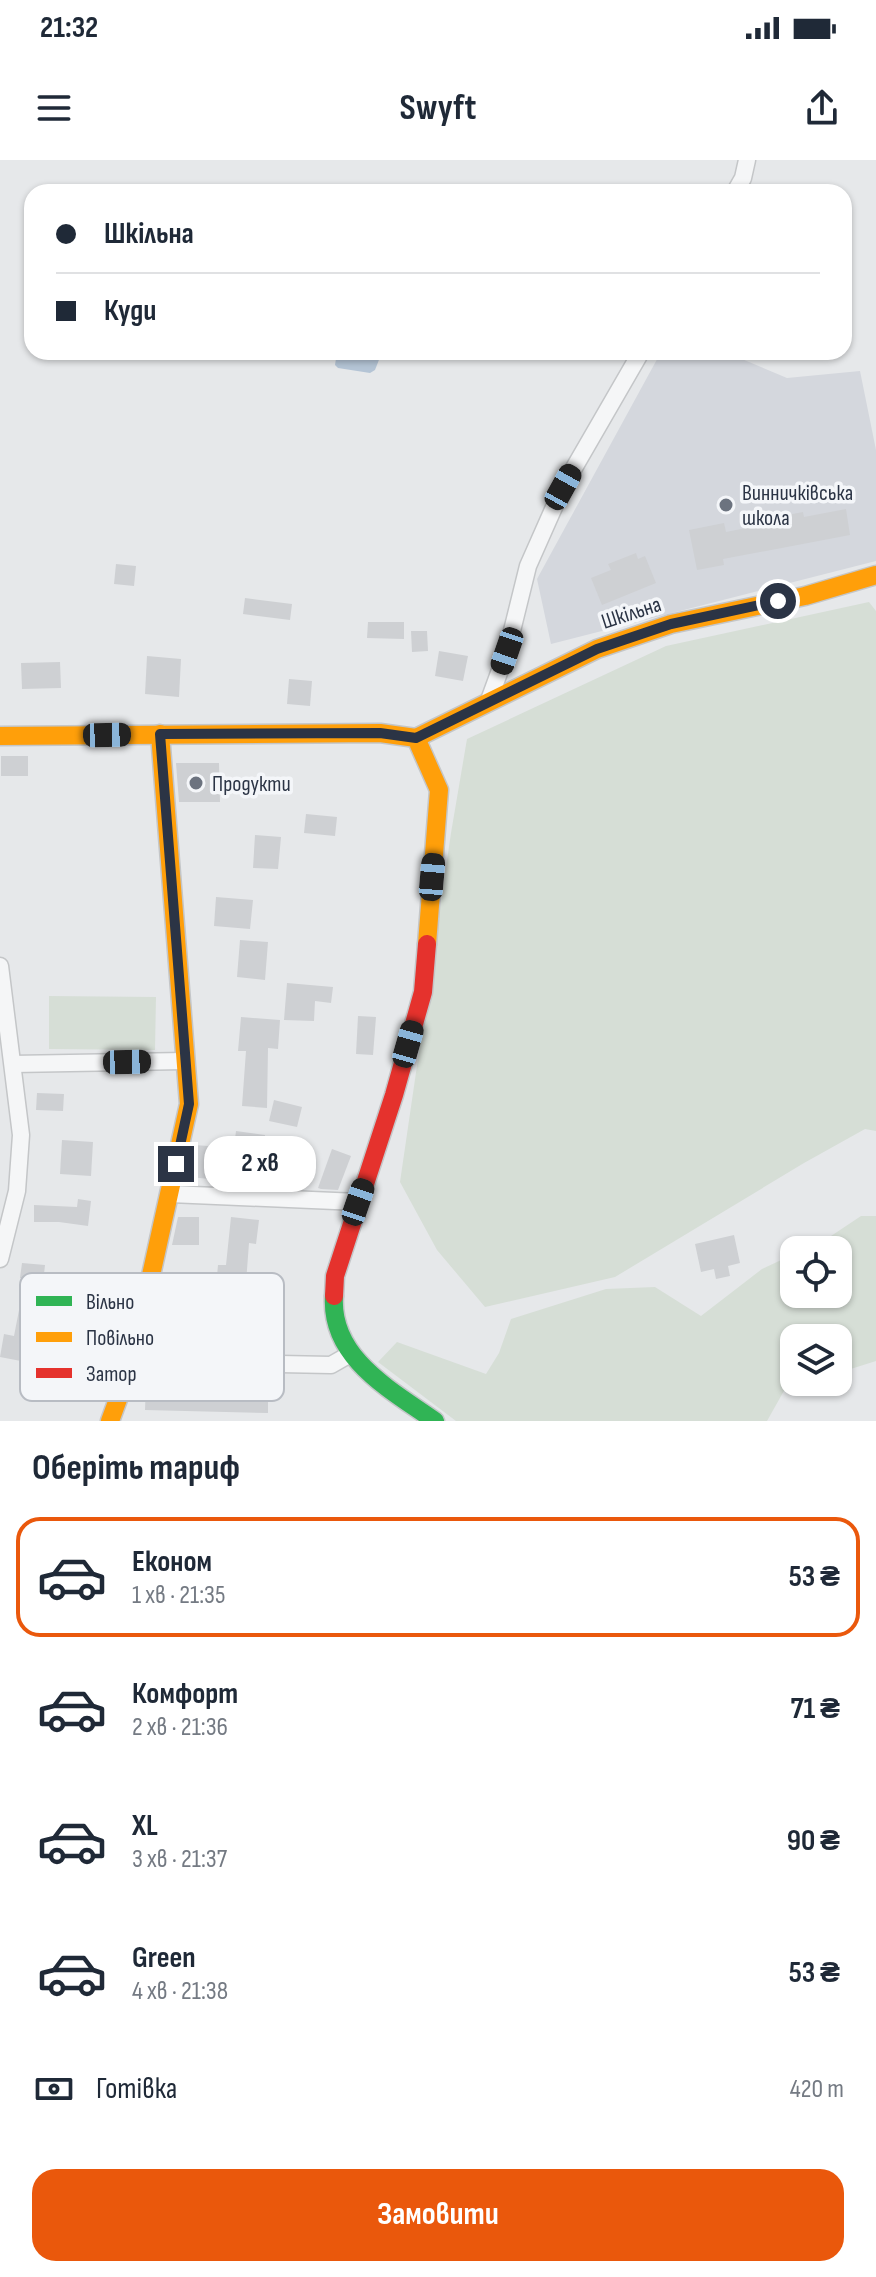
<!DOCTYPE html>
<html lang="uk">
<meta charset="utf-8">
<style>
:root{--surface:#fff;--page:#f2f2f3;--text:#1f2937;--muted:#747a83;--line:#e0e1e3;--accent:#ea580c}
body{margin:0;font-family:"Sofia Sans Condensed",sans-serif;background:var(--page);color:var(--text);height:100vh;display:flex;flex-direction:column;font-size:30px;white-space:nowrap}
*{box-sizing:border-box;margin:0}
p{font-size:26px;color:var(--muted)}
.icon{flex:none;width:44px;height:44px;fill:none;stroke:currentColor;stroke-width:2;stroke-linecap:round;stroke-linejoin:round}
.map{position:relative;height:1261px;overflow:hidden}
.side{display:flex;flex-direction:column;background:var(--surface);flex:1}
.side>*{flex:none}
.guide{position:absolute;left:24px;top:24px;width:828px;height:176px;border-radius:24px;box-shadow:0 2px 6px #0004;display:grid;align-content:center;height:176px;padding:0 32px;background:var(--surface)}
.buttons{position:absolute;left:780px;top:1076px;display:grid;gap:16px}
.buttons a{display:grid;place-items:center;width:72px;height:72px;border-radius:16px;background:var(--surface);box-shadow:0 2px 6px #0004;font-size:40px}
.end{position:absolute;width:36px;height:36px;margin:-18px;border:10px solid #2b3445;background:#fff;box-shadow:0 0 0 4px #fff}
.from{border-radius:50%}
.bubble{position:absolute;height:56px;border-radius:24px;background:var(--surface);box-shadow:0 2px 6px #0004;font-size:26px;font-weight:700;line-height:56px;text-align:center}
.car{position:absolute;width:24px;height:48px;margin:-24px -12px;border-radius:10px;box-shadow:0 0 6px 2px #0007;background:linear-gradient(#222 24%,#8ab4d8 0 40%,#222 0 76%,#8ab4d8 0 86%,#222 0)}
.guide b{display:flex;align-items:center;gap:28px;height:76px;font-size:30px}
.guide b+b{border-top:2px solid var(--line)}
.guide i{width:20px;height:20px;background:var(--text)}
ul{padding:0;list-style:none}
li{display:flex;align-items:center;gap:24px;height:120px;margin:0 16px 12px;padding:0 16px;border:4px solid transparent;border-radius:24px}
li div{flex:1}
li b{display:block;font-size:30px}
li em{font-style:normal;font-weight:700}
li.active{border-color:var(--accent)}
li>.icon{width:72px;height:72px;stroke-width:1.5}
h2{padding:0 32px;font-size:36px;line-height:96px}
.pay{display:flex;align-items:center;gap:20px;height:88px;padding:0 32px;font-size:30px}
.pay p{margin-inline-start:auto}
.cta{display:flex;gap:16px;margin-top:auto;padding:16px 32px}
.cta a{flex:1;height:92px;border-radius:24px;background:var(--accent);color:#fff;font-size:32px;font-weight:700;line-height:92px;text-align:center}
.status{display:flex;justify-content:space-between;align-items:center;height:56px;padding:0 40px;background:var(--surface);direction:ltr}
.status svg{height:22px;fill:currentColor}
header{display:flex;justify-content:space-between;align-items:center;height:104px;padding:0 32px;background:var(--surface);font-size:36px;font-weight:700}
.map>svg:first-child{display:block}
.built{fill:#d4d7dd}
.green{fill:#d6ded6}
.water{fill:#b4c4d5}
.building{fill:#ced0d3}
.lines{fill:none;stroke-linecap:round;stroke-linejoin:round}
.street-casing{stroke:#c4c6c8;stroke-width:19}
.fast-casing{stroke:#c4c6c8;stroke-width:21}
.slow-casing{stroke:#c4c6c8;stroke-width:21}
.jam-casing{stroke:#c4c6c8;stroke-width:21}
.street{stroke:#f5f6f7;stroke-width:16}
.fast{stroke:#30b455;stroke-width:18}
.slow{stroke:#ff9f0a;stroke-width:18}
.jam{stroke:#e5322d;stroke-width:18}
.route{stroke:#2b3445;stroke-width:10}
.poi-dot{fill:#6c737f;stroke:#f4f6f9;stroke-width:3}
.labels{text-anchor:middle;stroke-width:7;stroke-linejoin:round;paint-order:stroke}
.poi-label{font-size:22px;fill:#2b3445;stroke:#f4f6f9;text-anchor:start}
.street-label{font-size:22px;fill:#2b3445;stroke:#f4f6f9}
.key{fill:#f4f6f9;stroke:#b8bcc3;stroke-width:2}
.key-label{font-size:22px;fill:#2b3445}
</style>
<div class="status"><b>21:32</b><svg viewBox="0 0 49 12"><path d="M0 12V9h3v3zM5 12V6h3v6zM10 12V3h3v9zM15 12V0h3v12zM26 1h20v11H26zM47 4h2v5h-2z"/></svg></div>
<header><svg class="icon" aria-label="menu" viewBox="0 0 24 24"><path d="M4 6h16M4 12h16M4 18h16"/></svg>Swyft<svg class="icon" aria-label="share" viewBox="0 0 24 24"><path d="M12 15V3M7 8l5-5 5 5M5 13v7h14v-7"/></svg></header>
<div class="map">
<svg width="876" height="1261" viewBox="0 0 876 1261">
<rect width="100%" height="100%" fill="#e6e8ea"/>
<polygon class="built" points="661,192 725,192 787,218 860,211 876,290 876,401 551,484 537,419"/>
<g class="green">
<polygon points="869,442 876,451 876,971 865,969 804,1003 615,1117 485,1147 437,1090 400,1022 451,673 467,579 666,486"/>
<polygon points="49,836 156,837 155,890 49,889"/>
<polygon points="861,1056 876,1056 876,1201 838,1213 838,1178 794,1178 794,1222 809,1222 785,1229 767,1261 456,1261 378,1202 397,1182 486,1214 499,1193 511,1159 606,1129 655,1127 701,1156 762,1109 794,1094 794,1134 838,1134 838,1090 802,1090 825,1080"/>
</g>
<polygon class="water" points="337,192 382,192 375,210 370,213 338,208 335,205"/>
<g class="building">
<polygon points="846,349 850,375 723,399 724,405 697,410 689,370 724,363 726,372 761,365 760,360 803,352 804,357"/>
<polygon points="636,393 638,399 645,396 656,423 602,445 591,418 611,410 608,404"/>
<polygon points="116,404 136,406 134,426 114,424"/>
<polygon points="245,438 292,444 290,460 243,454"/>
<polygon points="368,462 404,462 404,479 367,478"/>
<polygon points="411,471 427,471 428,491 412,492"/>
<polygon points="439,491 468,496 463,521 435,516"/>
<polygon points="147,496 181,499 179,537 145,534"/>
<polygon points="60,502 61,528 22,529 21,503"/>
<polygon points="289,519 312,521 310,546 287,544"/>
<rect x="1" y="596" width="27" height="20"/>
<polygon points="176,603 219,603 220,642 179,642"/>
<polygon points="306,654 337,657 335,676 304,673"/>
<polygon points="255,675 281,677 278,709 253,708"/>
<polygon points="216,737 253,740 250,769 214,766"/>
<polygon points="240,780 268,782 265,820 237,817"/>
<polygon points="287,823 333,827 331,843 315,841 314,861 284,860"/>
<polygon points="358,856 376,857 373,895 356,894"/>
<polygon points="241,857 280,860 278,889 268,888 267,948 242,946 246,891 238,891"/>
<polygon points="37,933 64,934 63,951 36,950"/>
<polygon points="274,940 302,947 297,967 269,961"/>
<polygon points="236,971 265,975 263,990 234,986"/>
<polygon points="62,980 93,982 91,1016 60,1014"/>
<polygon points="194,985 223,987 220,1020 189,1017"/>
<polygon points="332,989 351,996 338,1030 321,1029 318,1028"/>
<polygon points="78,1039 91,1041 88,1066 59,1062 34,1062 34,1045 77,1047"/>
<polygon points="178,1057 199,1057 199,1085 172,1085"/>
<polygon points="231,1057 259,1060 256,1084 249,1083 246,1123 241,1122 240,1140 215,1139 218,1105 226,1105"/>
<polygon points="734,1075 740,1103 728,1106 730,1116 716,1119 714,1109 701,1112 695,1084"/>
<polygon points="22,1103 45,1105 41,1141 49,1143 43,1175 32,1172 26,1202 0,1197 4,1174 14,1176 25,1119 20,1118"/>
<polygon points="194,1222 221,1223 221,1227 268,1228 268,1253 145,1250 146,1223"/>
</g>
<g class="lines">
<defs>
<g id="street">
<polyline points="735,32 743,18 747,0"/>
<polyline points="488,543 507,491 528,406 563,327 641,192"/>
<polyline points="0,806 21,975 17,1031 0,1099"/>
<polyline points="13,904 184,901"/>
<polyline points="170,1034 358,1042"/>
<polyline points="132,1201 331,1205 352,1193"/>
</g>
<path id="fast" d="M334 1136C330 1198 391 1230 435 1261"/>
<g id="slow">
<polyline points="0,576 380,573 416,578 439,630 427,784"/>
<polyline points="416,578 597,489 671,464 805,436 876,415"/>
<polyline points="110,1261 132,1201 189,944 160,574"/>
</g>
<polyline id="jam" points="334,1136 335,1116 394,935 423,832 427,784"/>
</defs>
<use href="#street" class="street-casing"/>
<use href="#fast" class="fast-casing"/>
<use href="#slow" class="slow-casing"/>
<use href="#jam" class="jam-casing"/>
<use href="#street" class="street"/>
<use href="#fast" class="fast"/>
<use href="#slow" class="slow"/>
<use href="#jam" class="jam"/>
</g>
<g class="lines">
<polyline class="route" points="176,1004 189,944 160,574 380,573 416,578 597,489 671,464 778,441"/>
</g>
<g class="poi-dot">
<circle cx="726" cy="345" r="8"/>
<circle cx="196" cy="623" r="8"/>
</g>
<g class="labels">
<g class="poi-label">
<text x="742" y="340">Винничківська<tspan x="742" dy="25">школа</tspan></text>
<text x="212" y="631">Продукти</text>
</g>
<g class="street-label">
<text transform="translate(631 452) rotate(-18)" y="8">Шкільна</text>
</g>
</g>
<rect x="20" y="1113" width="264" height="128" rx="12" class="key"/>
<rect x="36" y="1136" width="36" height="10" fill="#30b455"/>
<rect x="36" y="1172" width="36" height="10" fill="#ff9f0a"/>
<rect x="36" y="1208" width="36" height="10" fill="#e5322d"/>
<g class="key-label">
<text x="86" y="1149">Вільно</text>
<text x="86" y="1185">Повільно</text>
<text x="86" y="1221">Затор</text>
</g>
</svg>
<div class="buttons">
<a><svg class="icon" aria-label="locate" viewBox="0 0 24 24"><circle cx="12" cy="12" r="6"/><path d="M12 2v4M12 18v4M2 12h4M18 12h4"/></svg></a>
<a><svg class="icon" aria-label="layers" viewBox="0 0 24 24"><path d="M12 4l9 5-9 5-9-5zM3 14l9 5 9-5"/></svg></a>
</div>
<i class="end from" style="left:778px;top:441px"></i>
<i class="end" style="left:176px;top:1004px"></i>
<div class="bubble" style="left:204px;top:976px;width:112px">2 хв</div>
<i class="car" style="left:563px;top:327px;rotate:29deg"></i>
<i class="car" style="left:507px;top:491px;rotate:199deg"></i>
<i class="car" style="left:107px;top:575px;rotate:89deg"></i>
<i class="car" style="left:432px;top:717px;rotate:5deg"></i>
<i class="car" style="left:408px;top:884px;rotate:16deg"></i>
<i class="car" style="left:127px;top:902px;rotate:89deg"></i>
<i class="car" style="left:358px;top:1042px;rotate:19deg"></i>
<div class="guide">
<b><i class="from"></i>Шкільна</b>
<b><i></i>Куди</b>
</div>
</div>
<section class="side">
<h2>Оберіть тариф</h2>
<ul>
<li class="active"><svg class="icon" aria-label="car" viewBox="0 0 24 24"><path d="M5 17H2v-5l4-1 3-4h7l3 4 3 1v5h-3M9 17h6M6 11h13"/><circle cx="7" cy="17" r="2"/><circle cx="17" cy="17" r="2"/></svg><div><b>Економ</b><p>1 хв · 21:35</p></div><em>53 ₴</em></li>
<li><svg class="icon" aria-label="car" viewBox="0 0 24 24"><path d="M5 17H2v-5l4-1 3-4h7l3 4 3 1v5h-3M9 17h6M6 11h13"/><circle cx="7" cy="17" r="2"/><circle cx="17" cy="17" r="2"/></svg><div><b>Комфорт</b><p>2 хв · 21:36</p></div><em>71 ₴</em></li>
<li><svg class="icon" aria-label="car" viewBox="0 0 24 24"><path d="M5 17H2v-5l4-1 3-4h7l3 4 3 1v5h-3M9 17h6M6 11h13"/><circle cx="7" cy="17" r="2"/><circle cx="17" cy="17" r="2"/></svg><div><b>XL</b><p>3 хв · 21:37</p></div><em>90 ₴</em></li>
<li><svg class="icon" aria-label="car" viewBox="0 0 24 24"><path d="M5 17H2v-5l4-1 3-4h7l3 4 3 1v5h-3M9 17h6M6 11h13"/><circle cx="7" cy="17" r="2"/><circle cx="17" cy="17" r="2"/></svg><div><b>Green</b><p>4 хв · 21:38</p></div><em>53 ₴</em></li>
</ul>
<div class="pay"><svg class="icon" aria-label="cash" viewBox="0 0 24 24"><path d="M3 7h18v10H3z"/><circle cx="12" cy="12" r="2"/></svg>Готівка<p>420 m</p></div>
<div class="cta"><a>Замовити</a></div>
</section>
